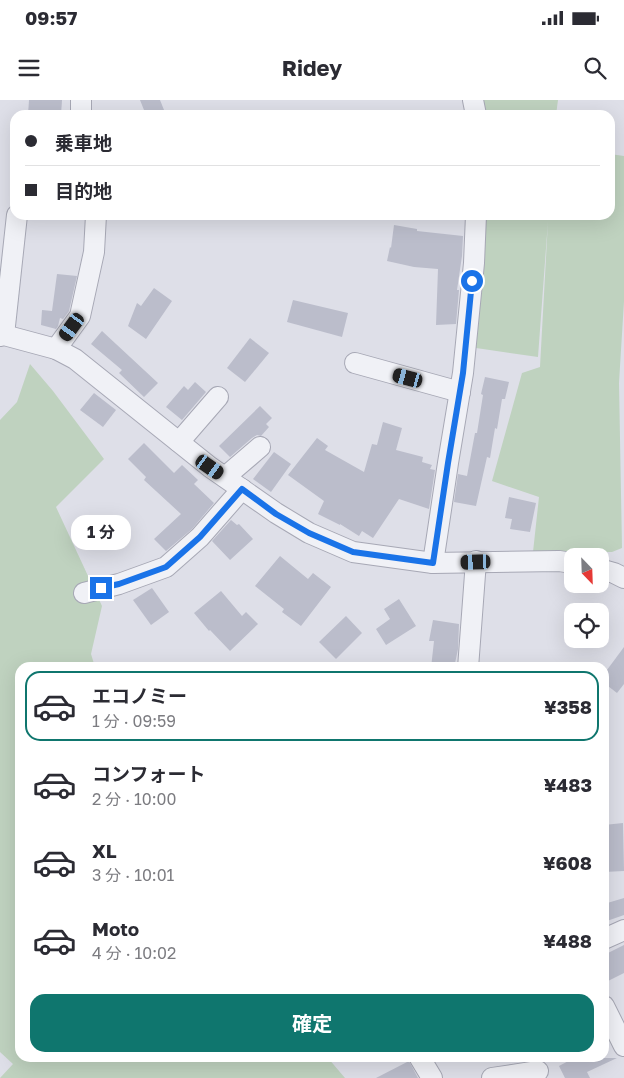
<!DOCTYPE html>
<html lang="ja">
<meta charset="utf-8">
<style>
:root{--surface:#fff;--page:#f7f7f7;--text:#2b2b33;--muted:#7c7c81;--line:#e1e1e2;--accent:#0f766e}
body{margin:0;font-family:"Golos Text","Noto Sans JP",sans-serif;background:var(--page);color:var(--text);height:100vh;display:flex;flex-direction:column;font-size:19px;white-space:nowrap}
*{box-sizing:border-box;margin:0}
p{font-size:16px;color:var(--muted)}
.icon{flex:none;width:28px;height:28px;fill:none;stroke:currentColor;stroke-width:2;stroke-linecap:round;stroke-linejoin:round}
.map{position:relative;flex:1;overflow:hidden}
.details{position:absolute;left:15px;top:562px;width:594px;height:400px;display:flex;flex-direction:column;background:var(--surface);border-radius:15px;box-shadow:0 5px 20px #0002}
.details>*{flex:none}
.top-card{position:absolute;left:10px;top:10px;width:605px;height:110px;border-radius:15px;box-shadow:0 5px 20px #0002;display:grid;align-content:center;height:110px;padding:0 15px;background:var(--surface)}
.needle{width:32px;rotate:157deg}
.fabs{position:absolute;left:564px;top:448px;display:grid;gap:10px}
.fabs a{display:grid;place-items:center;width:45px;height:45px;border-radius:10px;background:var(--surface);box-shadow:0 5px 20px #0002;font-size:25px}
.end{position:absolute;width:22px;height:22px;margin:-11px;border:6px solid #1a73e8;background:#fff;box-shadow:0 0 0 2px #fff}
.from{border-radius:50%}
.bubble{position:absolute;height:35px;border-radius:15px;background:var(--surface);box-shadow:0 5px 20px #0002;font-size:16px;font-weight:700;line-height:35px;text-align:center}
.car{position:absolute;width:15px;height:30px;margin:-15px -8px;border-radius:6px;box-shadow:0 0 4px 1px #0007;background:linear-gradient(#222 24%,#8ab4d8 0 40%,#222 0 76%,#8ab4d8 0 86%,#222 0)}
.top-card b{display:flex;align-items:center;gap:18px;height:48px;font-size:19px}
.top-card b+b{border-top:1px solid var(--line)}
.top-card i{width:12px;height:12px;background:var(--text)}
ul{padding:9px 0 0;list-style:none}
li{display:flex;align-items:center;gap:15px;height:70px;margin:0 10px 8px;padding:0 5px;border:2px solid transparent;border-radius:15px}
li div{flex:1}
li b{display:block;font-size:19px}
li em{font-style:normal;font-weight:700}
li.on{border-color:var(--accent)}
li>.icon{width:45px;height:45px;stroke-width:1.5}
.button{display:flex;gap:10px;margin-top:auto;padding:10px 15px}
.button a{flex:1;height:58px;border-radius:15px;background:var(--accent);color:#fff;font-size:20px;font-weight:700;line-height:58px;text-align:center}
.status{display:flex;justify-content:space-between;align-items:center;height:35px;padding:0 25px;background:var(--surface);direction:ltr}
.status svg{height:14px;fill:currentColor}
header{display:flex;justify-content:space-between;align-items:center;height:65px;padding:0 15px;background:var(--surface);font-size:22px;font-weight:700}
.map>svg:first-child{display:block}
.green{fill:#bfd2bf}
.building{fill:#bbbdcb}
.lines{fill:none;stroke-linecap:round;stroke-linejoin:round}
.minor-casing{stroke:#a7a8b5;stroke-width:22}
.minor{stroke:#f0f1f6;stroke-width:20}
.route{stroke:#1a73e8;stroke-width:6}
</style>
<div class="status"><b>09:57</b><svg viewBox="0 0 49 12"><path d="M0 12V9h3v3zM5 12V6h3v6zM10 12V3h3v9zM15 12V0h3v12zM26 1h20v11H26zM47 4h2v5h-2z"/></svg></div>
<header><svg class="icon" aria-label="menu" viewBox="0 0 24 24"><path d="M4 6h16M4 12h16M4 18h16"/></svg>Ridey<svg class="icon" aria-label="search" viewBox="0 0 24 24"><circle cx="10" cy="10" r="6"/><path d="M15 15l6 6"/></svg></header>
<div class="map">
<svg width="624" height="978" viewBox="0 0 624 978">
<rect width="100%" height="100%" fill="#dedfe8"/>
<g class="green">
<polygon points="470,0 558,0 556,15 471,15"/>
<polygon points="610,54 624,56 624,201 619,283 622,448 612,452 533,452 539,397 492,381 522,273 540,267 548,121 538,257 476,248 473,115 610,115"/>
<polygon points="30,264 53,291 104,359 56,407 102,506 91,554 95,567 20,568 20,958 328,958 345,978 0,978 13,964 0,952 0,320 17,302"/>
</g>
<g class="building">
<polygon points="29,0 62,0 61,15 28,15"/>
<polygon points="140,0 160,0 166,15 146,15"/>
<polygon points="394,125 417,129 417,131 463,136 462,156 457,190 459,190 456,224 436,225 438,169 414,167 387,161 390,147 391,148"/>
<polygon points="57,174 77,176 69,211 63,219 60,218 58,226 56,229 41,225 42,210 52,211"/>
<polygon points="154,188 172,201 146,239 128,226 137,203 141,206"/>
<polygon points="293,200 348,213 342,237 287,222"/>
<polygon points="102,231 158,283 144,297 119,273 122,270 91,244"/>
<polygon points="250,238 269,253 245,282 227,268"/>
<polygon points="485,277 509,282 505,299 502,299 497,329 495,328 490,358 487,357 476,406 454,402 458,374 467,376 475,333 477,333 483,295 481,294"/>
<polygon points="195,282 206,292 182,320 166,307 184,286 188,290"/>
<polygon points="94,293 116,310 103,327 80,310"/>
<polygon points="260,306 272,318 266,324 269,327 261,336 257,335 252,338 230,357 219,346"/>
<polygon points="383,322 402,328 396,350 423,357 422,362 432,365 430,369 435,370 429,409 399,399 373,438 362,431 359,436 340,424 340,425 318,414 324,401 288,375 317,338 328,346 325,350 364,372 372,344 377,345"/>
<polygon points="144,343 174,373 182,365 198,380 194,384 214,403 192,429 166,451 154,439 181,414 144,380 146,377 128,359"/>
<polygon points="274,352 291,364 271,392 253,379"/>
<polygon points="509,397 536,403 530,432 510,429 512,419 505,418"/>
<polygon points="231,420 237,425 239,424 253,439 230,460 212,441"/>
<polygon points="280,456 308,479 313,473 331,487 301,526 282,512 284,509 255,486"/>
<polygon points="152,488 169,512 151,525 133,500"/>
<polygon points="221,491 242,516 246,512 258,524 230,551 210,530 209,531 194,513"/>
<polygon points="399,499 416,526 386,545 376,529 390,519 384,509"/>
<polygon points="346,516 362,533 336,559 319,542"/>
<polygon points="433,520 459,524 458,549 454,568 431,568 434,541 429,541"/>
<polygon points="624,547 624,584 617,593 604,583 604,574"/>
<polygon points="623,723 624,771 604,772 604,725"/>
<polygon points="624,798 624,815 604,822 604,804"/>
<polygon points="624,845 624,873 604,883 604,855"/>
<polygon points="574,958 617,958 587,972 590,978 565,978 559,966"/>
<polygon points="409,961 418,978 376,978"/>
</g>
<g class="lines">
<defs>
<g id="minor">
<polyline points="81,0 81,15"/>
<polyline points="473,0 476,15"/>
<polyline points="4,235 17,115"/>
<polyline points="0,236 4,235 56,249 75,259 210,367 276,413 309,433 353,452 433,463 559,461 572,463"/>
<polyline points="56,249 80,216 94,152 96,115"/>
<polyline points="355,263 460,292"/>
<polyline points="179,342 218,297"/>
<polyline points="225,377 260,347"/>
<polyline points="433,463 448,363 463,273 474,163 476,115"/>
<polyline points="600,469 614,473 624,478"/>
<polyline points="84,493 119,484 166,467 200,437 242,389"/>
<polyline points="468,568 476,461"/>
<polyline points="604,839 624,830"/>
<polyline points="604,906 624,946"/>
<polyline points="420,958 432,978"/>
<polyline points="492,978 538,971"/>
</g>
</defs>
<use href="#minor" class="minor-casing"/>
<use href="#minor" class="minor"/>
</g>
<g class="lines">
<polyline class="route" points="101,488 119,484 166,467 200,437 242,389 276,414 309,433 353,452 433,463 448,363 463,273 472,181"/>
</g>
</svg>
<div class="fabs">
<a><svg class="needle" viewBox="-14 -14 28 28"><path d="M0-13l5 13h-10z" fill="#e53935"/><path d="M0 13l5-13h-10z" fill="#7c7c81"/></svg></a>
<a><svg class="icon" aria-label="locate" viewBox="0 0 24 24"><circle cx="12" cy="12" r="6"/><path d="M12 2v4M12 18v4M2 12h4M18 12h4"/></svg></a>
</div>
<i class="end from" style="left:472px;top:181px"></i>
<i class="end" style="left:101px;top:488px"></i>
<div class="bubble" style="left:71px;top:415px;width:60px">1 分</div>
<i class="car" style="left:72px;top:227px;rotate:216deg"></i>
<i class="car" style="left:408px;top:278px;rotate:285deg"></i>
<i class="car" style="left:210px;top:367px;rotate:125deg"></i>
<i class="car" style="left:476px;top:462px;rotate:268deg"></i>
<div class="top-card">
<b><i class="from"></i>乗車地</b>
<b><i></i>目的地</b>
</div>
<section class="details">
<ul>
<li class="on"><svg class="icon" aria-label="car" viewBox="0 0 24 24"><path d="M5 17H2v-5l4-1 3-4h7l3 4 3 1v5h-3M9 17h6M6 11h13"/><circle cx="7" cy="17" r="2"/><circle cx="17" cy="17" r="2"/></svg><div><b>エコノミー</b><p>1 分 · 09:59</p></div><em>¥358</em></li>
<li><svg class="icon" aria-label="car" viewBox="0 0 24 24"><path d="M5 17H2v-5l4-1 3-4h7l3 4 3 1v5h-3M9 17h6M6 11h13"/><circle cx="7" cy="17" r="2"/><circle cx="17" cy="17" r="2"/></svg><div><b>コンフォート</b><p>2 分 · 10:00</p></div><em>¥483</em></li>
<li><svg class="icon" aria-label="car" viewBox="0 0 24 24"><path d="M5 17H2v-5l4-1 3-4h7l3 4 3 1v5h-3M9 17h6M6 11h13"/><circle cx="7" cy="17" r="2"/><circle cx="17" cy="17" r="2"/></svg><div><b>XL</b><p>3 分 · 10:01</p></div><em>¥608</em></li>
<li><svg class="icon" aria-label="car" viewBox="0 0 24 24"><path d="M5 17H2v-5l4-1 3-4h7l3 4 3 1v5h-3M9 17h6M6 11h13"/><circle cx="7" cy="17" r="2"/><circle cx="17" cy="17" r="2"/></svg><div><b>Moto</b><p>4 分 · 10:02</p></div><em>¥488</em></li>
</ul>
<div class="button"><a>確定</a></div>
</section>
</div>
